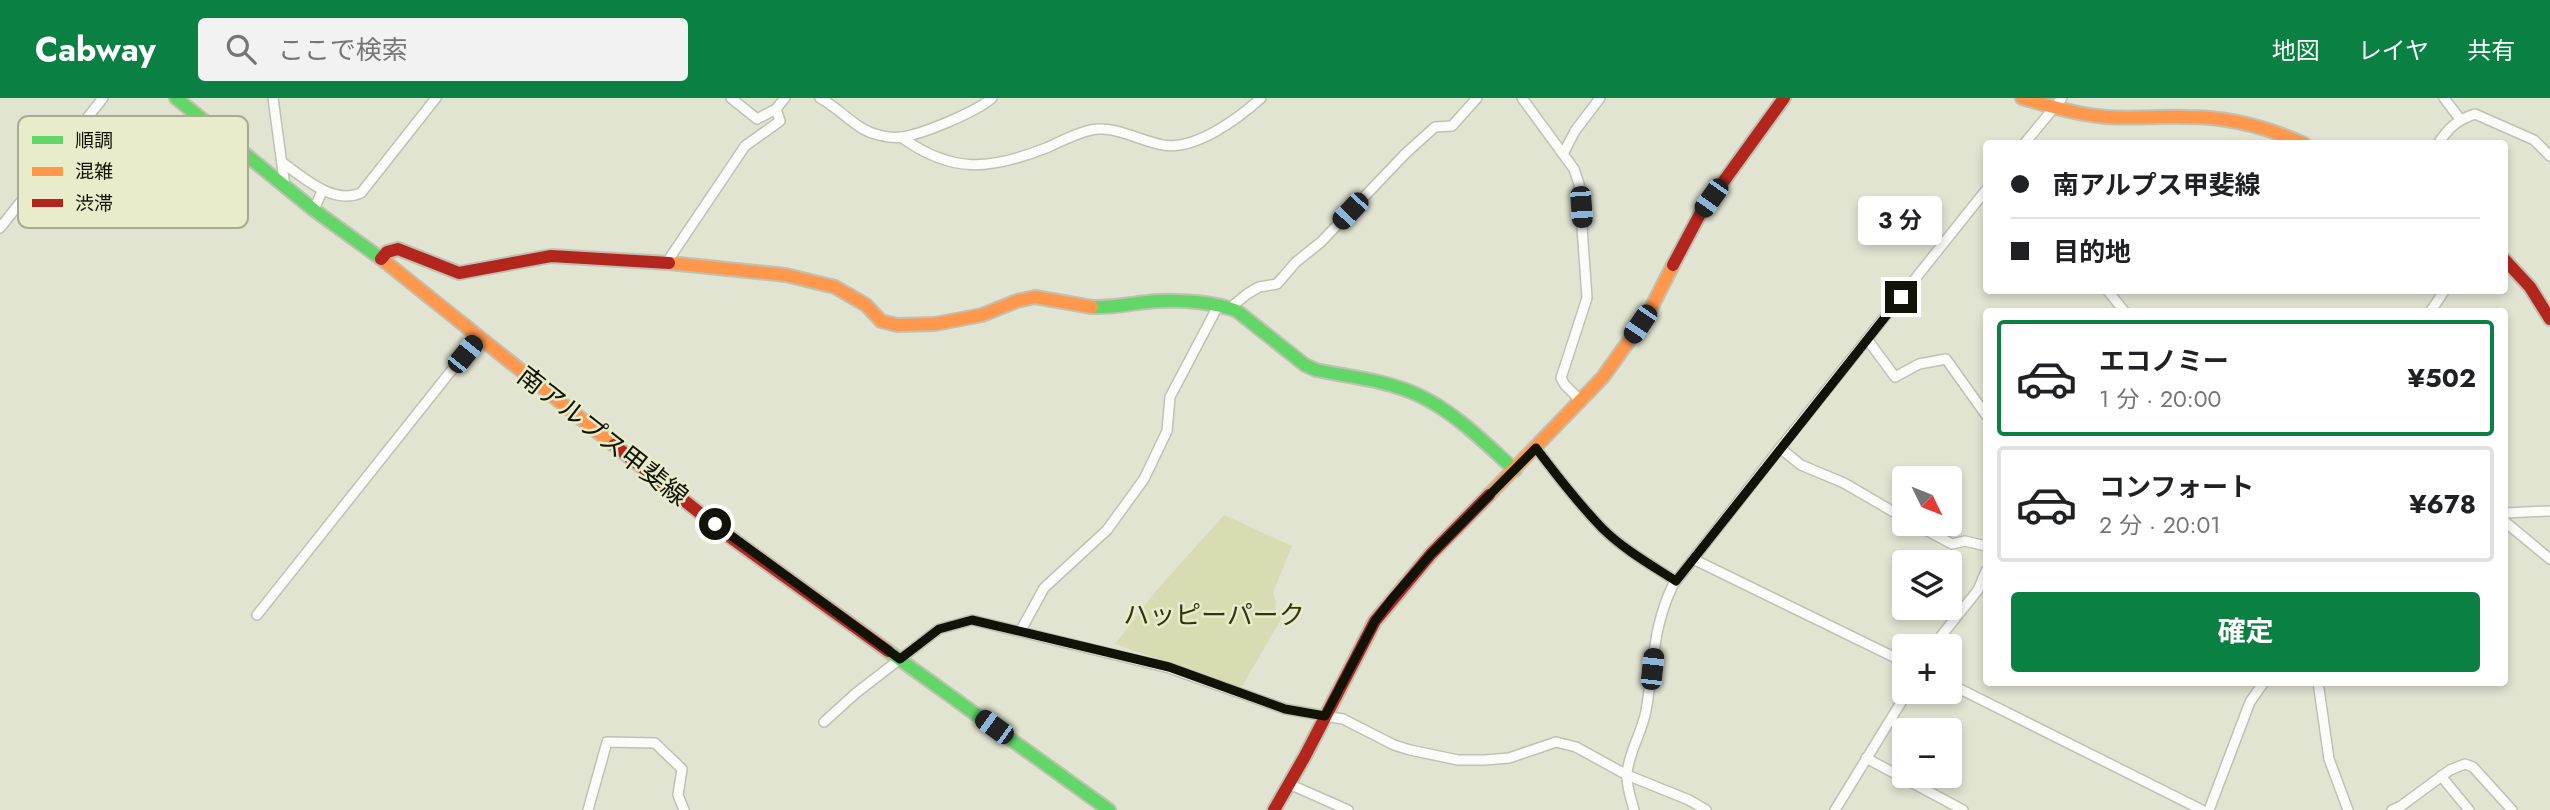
<!DOCTYPE html>
<html lang="ja">
<meta charset="utf-8">
<style>
:root{--surface:#fff;--page:#f2f2f2;--text:#202124;--muted:#757577;--line:#e0e0e0;--accent:#0b8043}
body{margin:0;font-family:Jost,"Noto Sans JP",sans-serif;background:var(--page);color:var(--text);height:100vh;display:flex;flex-direction:column;font-size:26px;white-space:nowrap}
*{box-sizing:border-box;margin:0}
p{font-size:23px;color:var(--muted)}
.icon{flex:none;width:38px;height:38px;fill:none;stroke:currentColor;stroke-width:2;stroke-linecap:round;stroke-linejoin:round}
.map{position:relative;flex:1;overflow:hidden}
.details{position:absolute;left:1983px;top:210px;width:525px;height:378px;display:flex;flex-direction:column;background:var(--surface);border-radius:7px;box-shadow:0 4px 10px #0003}
.details>*{flex:none}
.hud{position:absolute;left:1983px;top:42px;width:525px;height:154px;border-radius:7px;box-shadow:0 4px 10px #0003;display:grid;align-content:center;height:154px;padding:0 28px;background:var(--surface)}
.needle{width:46px;rotate:133deg}
.buttons{position:absolute;left:1892px;top:368px;display:grid;gap:14px}
.buttons a{display:grid;place-items:center;width:70px;height:70px;border-radius:7px;background:var(--surface);box-shadow:0 4px 10px #0003;font-size:35px}
.end{position:absolute;width:32px;height:32px;margin:-16px;border:9px solid #121307;background:#fff;box-shadow:0 0 0 4px #fff}
.from{border-radius:50%}
.bubble{position:absolute;height:49px;border-radius:7px;background:var(--surface);box-shadow:0 4px 10px #0003;font-size:23px;font-weight:700;line-height:49px;text-align:center}
.car{position:absolute;width:21px;height:42px;margin:-21px -10px;border-radius:9px;box-shadow:0 0 5px 2px #0007;background:linear-gradient(#222 24%,#8ab4d8 0 40%,#222 0 76%,#8ab4d8 0 86%,#222 0)}
.hud b{display:flex;align-items:center;gap:24px;height:66px;font-size:26px}
.hud b+b{border-top:2px solid var(--line)}
.hud i{width:18px;height:18px;background:var(--text)}
ul{padding:12px 0 0;list-style:none}
li{display:flex;align-items:center;gap:21px;height:116px;margin:0 14px 10px;padding:0 14px;border:4px solid var(--line);border-radius:7px}
li div{flex:1}
li b{display:block;font-size:26px}
li em{font-style:normal;font-weight:700}
li.selected{border-color:var(--accent)}
li>.icon{width:63px;height:63px;stroke-width:1.5}
.cta{display:flex;gap:14px;margin-top:auto;padding:14px 28px}
.cta a{flex:1;height:80px;border-radius:7px;background:var(--accent);color:#fff;font-size:28px;font-weight:700;line-height:80px;text-align:center}
header{display:flex;align-items:center;gap:42px;box-sizing:border-box;height:98px;padding:0 35px;background:var(--accent);color:#fff}
header strong{font-size:33px}
nav{display:flex;gap:38px;margin-inline-start:auto;font-size:24px}
.search{width:490px;height:63px;background:var(--page);display:flex;align-items:center;gap:18px;box-sizing:border-box;padding:0 24px;border-radius:7px;color:var(--muted);font-size:26px}
.map>svg:first-child{display:block}
.green{fill:#d9dcb3}
.lines{fill:none;stroke-linecap:round;stroke-linejoin:round}
.street-casing{stroke:#c0c1b3;stroke-width:12}
.fast-casing{stroke:#c0c1b3;stroke-width:16}
.slow-casing{stroke:#c0c1b3;stroke-width:16}
.jam-casing{stroke:#c0c1b3;stroke-width:16}
.street{stroke:#fbfbf8;stroke-width:9}
.fast{stroke:#63d668;stroke-width:12}
.slow{stroke:#ff974d;stroke-width:12}
.jam{stroke:#b3261e;stroke-width:12}
.route{stroke:#121307;stroke-width:9}
.labels{text-anchor:middle;stroke-width:5;stroke-linejoin:round;paint-order:stroke}
.street-label{font-size:26px;fill:#121307;stroke:#e8ecca}
.park-label{font-size:26px;fill:#32340e;stroke:#e8ecca}
.key{fill:#e8ecca;stroke:#a8ab90;stroke-width:2}
.key-label{font-size:19px;fill:#121307}
</style>
<header>
<strong>Cabway</strong>
<div class="search"><svg class="icon" aria-label="search" viewBox="0 0 24 24"><circle cx="10" cy="10" r="6"/><path d="M15 15l6 6"/></svg>ここで検索</div>
<nav><a>地図</a><a>レイヤ</a><a>共有</a></nav>
</header>
<div class="map">
<svg width="2550" height="712" viewBox="0 0 2550 712">
<rect width="100%" height="100%" fill="#e2e4d2"/>
<polygon class="green" points="1224,417 1292,448 1273,495 1276,503 1275,512 1284,516 1241,590 1115,546 1155,494"/>
<g class="lines">
<defs>
<g id="street">
<polyline points="273,0 285,89"/>
<polyline points="731,0 757,21 776,11 785,0"/>
<path d="M820 0C835 8 846 20 860 29 870 36 890 41 902 39 923 36 976 14 992 0"/>
<polyline points="1522,0 1574,71 1579,86 1587,200 1561,280 1565,287 1581,303"/>
<polyline points="2444,0 2460,21"/>
<path d="M901 39C952 76 990 72 1046 50 1060 44 1076 35 1091 32 1115 27 1140 43 1163 47 1195 53 1239 20 1261 0"/>
<polyline points="2024,46 2062,0"/>
<path d="M2438 46C2448 30 2457 22 2475 16L2534 42 2550 58"/>
<polyline points="1563,56 1575,33 1600,0"/>
<path d="M283 65C304 80 333 107 361 95L436 0"/>
<polyline points="314,112 322,93"/>
<polyline points="0,130 103,0"/>
<polyline points="667,164 745,48 780,23 776,11"/>
<polyline points="2107,192 2125,214"/>
<polyline points="1230,210 1247,196 1259,189 1277,186 1296,164 1321,144 1406,55 1435,29 1452,28 1477,0"/>
<polyline points="2430,214 2445,192"/>
<polyline points="1867,241 1895,279 1919,266 1946,261 1986,317"/>
<path d="M1536 350C1557 378 1578 405 1602 430 1623 451 1651 467 1676 483"/>
<polyline points="1780,350 1801,367 1844,385 1904,420"/>
<polyline points="2504,415 2550,413"/>
<polyline points="2504,423 2550,461"/>
<polyline points="1913,425 1952,446 1965,443 1986,448"/>
<polyline points="1693,461 1904,564"/>
<polyline points="257,517 478,239"/>
<polyline points="1021,532 1044,490 1107,432 1144,381 1167,333 1170,299 1218,208"/>
<polyline points="1933,548 1978,492 1986,473"/>
<polyline points="2318,584 2329,661 2348,712"/>
<polyline points="1950,586 2202,712"/>
<polyline points="824,624 856,595 939,531 972,522 1169,570 1285,611 1343,621 1394,647 1410,652 1458,662 1485,662 1509,660 1556,644 1576,649 1627,677 1689,702 1706,712"/>
<polyline points="1866,660 1963,712"/>
<polyline points="2441,678 2469,712"/>
<polyline points="1289,686 1348,712"/>
<polyline points="588,712 607,644 655,645 682,671 678,697 684,712"/>
<path d="M1634 712C1631 700 1626 688 1627 675 1629 654 1642 634 1646 613 1654 568 1652 530 1673 487L1780 350 1986 92"/>
<polyline points="1835,712 1908,593"/>
<polyline points="2209,712 2250,604 2264,584"/>
<polyline points="2392,712 2401,708 2450,672 2465,666 2473,669 2512,712"/>
</g>
<g id="fast">
<polyline points="176,0 314,112 383,162"/>
<path d="M1092 209C1115 210 1137 204 1159 203 1183 202 1215 204 1237 213L1305 267 1316 272C1349 279 1385 282 1416 296 1454 313 1485 345 1515 372"/>
<polyline points="888,553 1109,712"/>
</g>
<g id="slow">
<path d="M2022 0C2050 8 2078 17 2107 19 2134 21 2161 18 2188 19 2229 19 2267 29 2304 46"/>
<polyline points="383,162 614,347"/>
<polyline points="669,165 786,177 835,189 866,207 881,223 897,227 935,226 982,217 1017,203 1035,199 1092,209"/>
<polyline points="1489,397 1603,279 1648,216 1673,167"/>
</g>
<g id="jam">
<polyline points="381,161 387,154 398,151 459,175 551,158 669,165"/>
<polyline points="2504,161 2530,189 2550,221"/>
<polyline points="1673,167 1700,116 1784,0"/>
<polyline points="614,347 734,442 888,553"/>
<polyline points="1274,712 1305,658 1375,523 1431,456 1489,397"/>
</g>
</defs>
<use href="#street" class="street-casing"/>
<use href="#fast" class="fast-casing"/>
<use href="#slow" class="slow-casing"/>
<use href="#jam" class="jam-casing"/>
<use href="#street" class="street"/>
<use href="#fast" class="fast"/>
<use href="#slow" class="slow"/>
<use href="#jam" class="jam"/>
</g>
<g class="lines">
<path class="route" d="M715 426 900 561 939 531 972 522 1169 569 1285 611 1325 618 1375 523 1392 501 1431 456 1536 350C1557 378 1578 405 1602 430 1623 451 1651 467 1676 483L1901 199"/>
</g>
<g class="labels">
<g class="street-label">
<text transform="translate(603 338) rotate(38)" y="9">南アルプス甲斐線</text>
</g>
<g class="park-label">
<text x="1214" y="526">ハッピーパーク</text>
</g>
</g>
<rect x="18" y="18" width="230" height="112" rx="10" class="key"/>
<rect x="32" y="38" width="31" height="8" fill="#63d668"/>
<rect x="32" y="69" width="31" height="9" fill="#ff974d"/>
<rect x="32" y="101" width="31" height="8" fill="#b3261e"/>
<g class="key-label">
<text x="75" y="49">順調</text>
<text x="75" y="80">混雑</text>
<text x="75" y="112">渋滞</text>
</g>
</svg>
<div class="buttons">
<a><svg class="needle" viewBox="-14 -14 28 28"><path d="M0-13l5 13h-10z" fill="#e53935"/><path d="M0 13l5-13h-10z" fill="#757577"/></svg></a>
<a><svg class="icon" aria-label="layers" viewBox="0 0 24 24"><path d="M12 4l9 5-9 5-9-5zM3 14l9 5 9-5"/></svg></a>
<a>+</a>
<a>−</a>
</div>
<i class="end from" style="left:715px;top:426px"></i>
<i class="end" style="left:1901px;top:199px"></i>
<div class="bubble" style="left:1858px;top:98px;width:84px">3 分</div>
<i class="car" style="left:1711px;top:100px;rotate:215deg"></i>
<i class="car" style="left:1581px;top:109px;rotate:176deg"></i>
<i class="car" style="left:1350px;top:113px;rotate:223deg"></i>
<i class="car" style="left:1640px;top:226px;rotate:214deg"></i>
<i class="car" style="left:465px;top:256px;rotate:39deg"></i>
<i class="car" style="left:1652px;top:571px;rotate:6deg"></i>
<i class="car" style="left:994px;top:629px;rotate:306deg"></i>
<div class="hud">
<b><i class="from"></i>南アルプス甲斐線</b>
<b><i></i>目的地</b>
</div>
<section class="details">
<ul>
<li class="selected"><svg class="icon" aria-label="car" viewBox="0 0 24 24"><path d="M5 17H2v-5l4-1 3-4h7l3 4 3 1v5h-3M9 17h6M6 11h13"/><circle cx="7" cy="17" r="2"/><circle cx="17" cy="17" r="2"/></svg><div><b>エコノミー</b><p>1 分 · 20:00</p></div><em>¥502</em></li>
<li><svg class="icon" aria-label="car" viewBox="0 0 24 24"><path d="M5 17H2v-5l4-1 3-4h7l3 4 3 1v5h-3M9 17h6M6 11h13"/><circle cx="7" cy="17" r="2"/><circle cx="17" cy="17" r="2"/></svg><div><b>コンフォート</b><p>2 分 · 20:01</p></div><em>¥678</em></li>
</ul>
<div class="cta"><a>確定</a></div>
</section>
</div>
